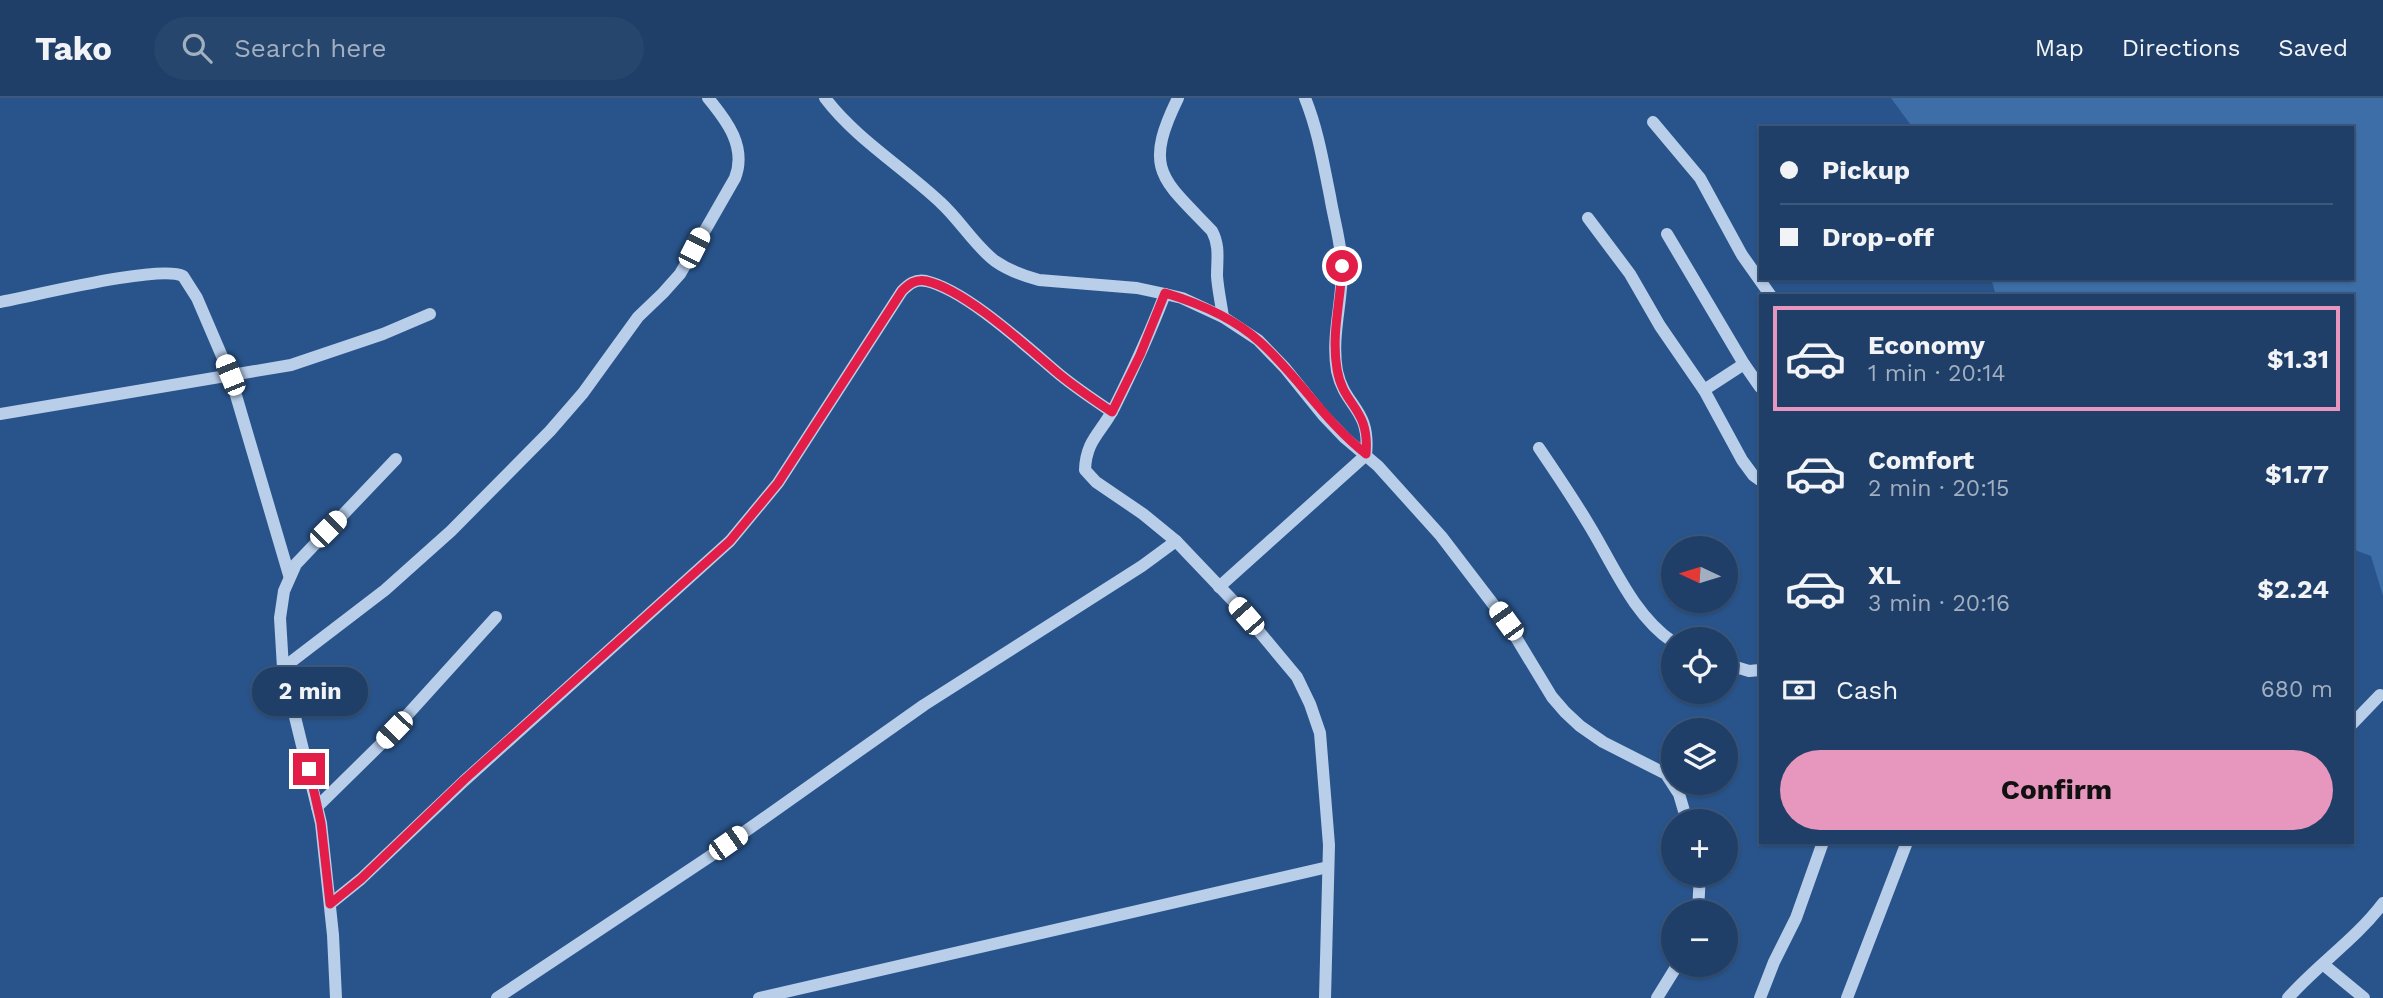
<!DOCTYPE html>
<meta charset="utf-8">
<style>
:root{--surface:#1f3f68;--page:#27466e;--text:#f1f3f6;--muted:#a1afc0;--line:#3c587c;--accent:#e797bd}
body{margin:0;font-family:"Work Sans",sans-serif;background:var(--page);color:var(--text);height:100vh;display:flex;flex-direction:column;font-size:26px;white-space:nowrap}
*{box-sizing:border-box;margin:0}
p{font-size:23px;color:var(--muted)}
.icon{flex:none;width:38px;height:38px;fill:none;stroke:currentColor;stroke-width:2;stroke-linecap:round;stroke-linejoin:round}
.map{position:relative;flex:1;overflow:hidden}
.panel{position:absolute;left:1759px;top:196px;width:595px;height:550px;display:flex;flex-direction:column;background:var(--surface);border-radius:0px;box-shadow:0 2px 5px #0004,0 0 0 2px var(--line)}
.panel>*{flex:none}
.banner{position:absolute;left:1759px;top:28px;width:595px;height:154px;border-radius:0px;box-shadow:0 2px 5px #0004,0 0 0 2px var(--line);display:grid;align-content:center;height:154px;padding:0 21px;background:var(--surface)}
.needle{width:46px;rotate:274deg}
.controls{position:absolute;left:1661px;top:438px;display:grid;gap:14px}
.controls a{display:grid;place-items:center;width:77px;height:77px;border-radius:50%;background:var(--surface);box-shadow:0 2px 5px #0004,0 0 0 2px var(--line);font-size:35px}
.end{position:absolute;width:32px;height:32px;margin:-16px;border:9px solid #e11d48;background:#fff;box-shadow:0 0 0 4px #fff}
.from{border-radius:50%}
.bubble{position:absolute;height:49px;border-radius:24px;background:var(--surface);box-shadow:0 2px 5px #0004,0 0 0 2px var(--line);font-size:23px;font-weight:700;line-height:49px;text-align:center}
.car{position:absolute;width:21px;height:42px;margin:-21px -10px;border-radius:9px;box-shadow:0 0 5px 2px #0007;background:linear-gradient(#fff 24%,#345 0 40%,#fff 0 76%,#345 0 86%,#fff 0)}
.banner b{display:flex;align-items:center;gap:24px;height:66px;font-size:26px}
.banner b+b{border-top:2px solid var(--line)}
.banner i{width:18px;height:18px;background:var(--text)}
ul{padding:12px 0 0;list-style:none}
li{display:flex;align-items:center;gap:21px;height:105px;margin:0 14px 10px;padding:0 7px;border:4px solid transparent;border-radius:0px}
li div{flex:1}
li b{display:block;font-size:26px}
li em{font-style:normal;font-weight:700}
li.current{border-color:var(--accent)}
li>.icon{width:63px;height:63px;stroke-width:1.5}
.pay{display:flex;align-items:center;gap:18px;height:77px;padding:0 21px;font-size:26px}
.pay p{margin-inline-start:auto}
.button{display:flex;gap:14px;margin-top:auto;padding:14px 21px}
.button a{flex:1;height:80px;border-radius:42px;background:var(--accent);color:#111;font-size:28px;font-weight:700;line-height:80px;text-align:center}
header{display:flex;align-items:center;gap:42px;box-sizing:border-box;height:98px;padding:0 35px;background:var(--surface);border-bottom:2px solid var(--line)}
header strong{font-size:33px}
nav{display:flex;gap:38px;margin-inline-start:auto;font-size:24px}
.search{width:490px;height:63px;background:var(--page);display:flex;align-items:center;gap:18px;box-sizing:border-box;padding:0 24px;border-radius:38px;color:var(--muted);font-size:26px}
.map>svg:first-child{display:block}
.green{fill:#3e6ea7}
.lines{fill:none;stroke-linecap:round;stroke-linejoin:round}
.minor{stroke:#b8cee9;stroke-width:12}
.route{stroke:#e11d48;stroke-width:9}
</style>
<header>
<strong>Tako</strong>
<div class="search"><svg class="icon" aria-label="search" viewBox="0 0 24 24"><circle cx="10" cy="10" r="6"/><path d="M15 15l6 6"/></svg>Search here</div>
<nav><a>Map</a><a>Directions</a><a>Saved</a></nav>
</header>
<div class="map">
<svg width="2383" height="900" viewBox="0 0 2383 900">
<rect width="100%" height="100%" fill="#29548b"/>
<polygon class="green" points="1891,0 2383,0 2383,498 2371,458 2352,451 2352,198 1996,198 1991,180 2352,180 2352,30 1913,30"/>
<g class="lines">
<g class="minor">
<path d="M825 0C855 40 904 70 940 104 960 122 974 147 995 163 1008 172 1024 178 1039 182L1137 190 1165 196 1182 200 1223 219 1258 242 1285 270 1323 317 1345 340 1378 368 1441 438 1506 523 1552 599 1565 614 1580 628 1603 644 1666 676 1679 696 1687 723"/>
<path d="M1178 0C1142 73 1163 81 1212 133 1220 148 1217 161 1217 178 1218 192 1221 205 1223 219"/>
<polyline points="1653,24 1700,80 1742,157 1771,198"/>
<polyline points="1588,120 1630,176 1660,228 1704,292 1742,362 1753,377 1760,382"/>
<polyline points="1667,136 1744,266 1760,289"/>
<path d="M1165 196C1150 235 1133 272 1114 310 1101 335 1086 342 1085 372L1096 384 1143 416 1176 443"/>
<path d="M0 204C33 198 160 166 183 178L197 200 230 277 289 477"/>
<polyline points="1704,292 1744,266"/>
<polyline points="0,316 291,267 383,236 430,216"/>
<path d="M1539 350C1556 375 1573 400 1589 427 1613 466 1633 517 1673 544"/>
<path d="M1219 489 1366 357C1371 310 1345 310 1337 273 1331 239 1342 206 1342 172 1342 147 1334 123 1330 98 1323 64 1318 32 1305 0"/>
<polyline points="1726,566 1749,573 1760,572"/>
<path d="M283 570 385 492 451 433 550 333 583 295 638 219 663 195 680 176 735 80C747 49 727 23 708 0"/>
<polyline points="2352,626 2380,597"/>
<polyline points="317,709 381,646 496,519"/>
<path d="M330 806 361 781 464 683 730 443 778 385 902 193C909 186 915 181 926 183 966 192 1027 249 1059 276 1076 290 1094 302 1112 314"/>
<polyline points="1698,814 1700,775"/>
<polyline points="2324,867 2364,900"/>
<polyline points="336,900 333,837 321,725 283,570 280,520 284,493 296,466 396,361"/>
<polyline points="497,900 709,759 924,607 1142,468 1176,443 1237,507 1297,579 1310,606 1320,635 1329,747 1325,900"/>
<polyline points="759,900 1328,769"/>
<polyline points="1657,900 1678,866"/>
<polyline points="1760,900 1774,864 1796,820 1823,744"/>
<polyline points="1847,900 1907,744"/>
<path d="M2288 900C2318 866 2356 841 2383 805"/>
</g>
</g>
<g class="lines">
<path class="route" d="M309 671 321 725 330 806 361 781 464 682 730 443 778 385 902 193C909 186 915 181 926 183 966 192 1027 249 1059 276 1076 290 1094 302 1112 314L1140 257 1165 195C1198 205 1234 220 1260 244 1299 279 1324 323 1366 356 1370 309 1343 309 1337 271 1331 236 1341 202 1342 168"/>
</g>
</svg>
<div class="controls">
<a><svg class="needle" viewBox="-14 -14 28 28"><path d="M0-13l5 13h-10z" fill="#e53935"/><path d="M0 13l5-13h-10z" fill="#a1afc0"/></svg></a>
<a><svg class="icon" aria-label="locate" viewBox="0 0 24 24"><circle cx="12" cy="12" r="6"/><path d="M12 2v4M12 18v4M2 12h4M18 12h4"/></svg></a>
<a><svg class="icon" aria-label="layers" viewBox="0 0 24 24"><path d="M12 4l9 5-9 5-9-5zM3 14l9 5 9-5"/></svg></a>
<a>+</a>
<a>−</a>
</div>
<i class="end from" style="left:1342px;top:168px"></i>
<i class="end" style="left:309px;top:671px"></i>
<div class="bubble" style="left:252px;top:569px;width:116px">2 min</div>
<i class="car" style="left:694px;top:150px;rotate:27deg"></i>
<i class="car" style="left:230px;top:277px;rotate:338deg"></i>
<i class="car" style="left:328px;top:431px;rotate:45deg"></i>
<i class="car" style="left:1246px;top:518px;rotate:319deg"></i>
<i class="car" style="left:1506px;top:523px;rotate:324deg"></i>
<i class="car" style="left:394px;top:632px;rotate:224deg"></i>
<i class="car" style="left:728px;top:745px;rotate:55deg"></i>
<div class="banner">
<b><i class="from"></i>Pickup</b>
<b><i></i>Drop-off</b>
</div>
<section class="panel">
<ul>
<li class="current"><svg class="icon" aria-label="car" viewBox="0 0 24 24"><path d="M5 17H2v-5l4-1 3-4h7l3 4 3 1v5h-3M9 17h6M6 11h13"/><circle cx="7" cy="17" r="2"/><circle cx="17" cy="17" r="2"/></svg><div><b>Economy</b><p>1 min · 20:14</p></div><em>$1.31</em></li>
<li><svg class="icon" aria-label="car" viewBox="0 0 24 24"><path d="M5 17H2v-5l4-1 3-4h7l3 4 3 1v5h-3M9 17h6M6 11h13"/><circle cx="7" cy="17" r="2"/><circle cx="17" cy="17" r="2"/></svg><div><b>Comfort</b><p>2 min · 20:15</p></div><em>$1.77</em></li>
<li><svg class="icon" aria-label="car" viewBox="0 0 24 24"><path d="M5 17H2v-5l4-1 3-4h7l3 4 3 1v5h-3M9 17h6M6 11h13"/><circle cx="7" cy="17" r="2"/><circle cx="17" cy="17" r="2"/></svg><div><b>XL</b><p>3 min · 20:16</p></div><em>$2.24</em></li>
</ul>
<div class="pay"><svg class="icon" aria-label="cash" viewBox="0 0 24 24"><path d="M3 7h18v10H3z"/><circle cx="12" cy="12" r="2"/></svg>Cash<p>680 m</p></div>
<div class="button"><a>Confirm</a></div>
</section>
</div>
